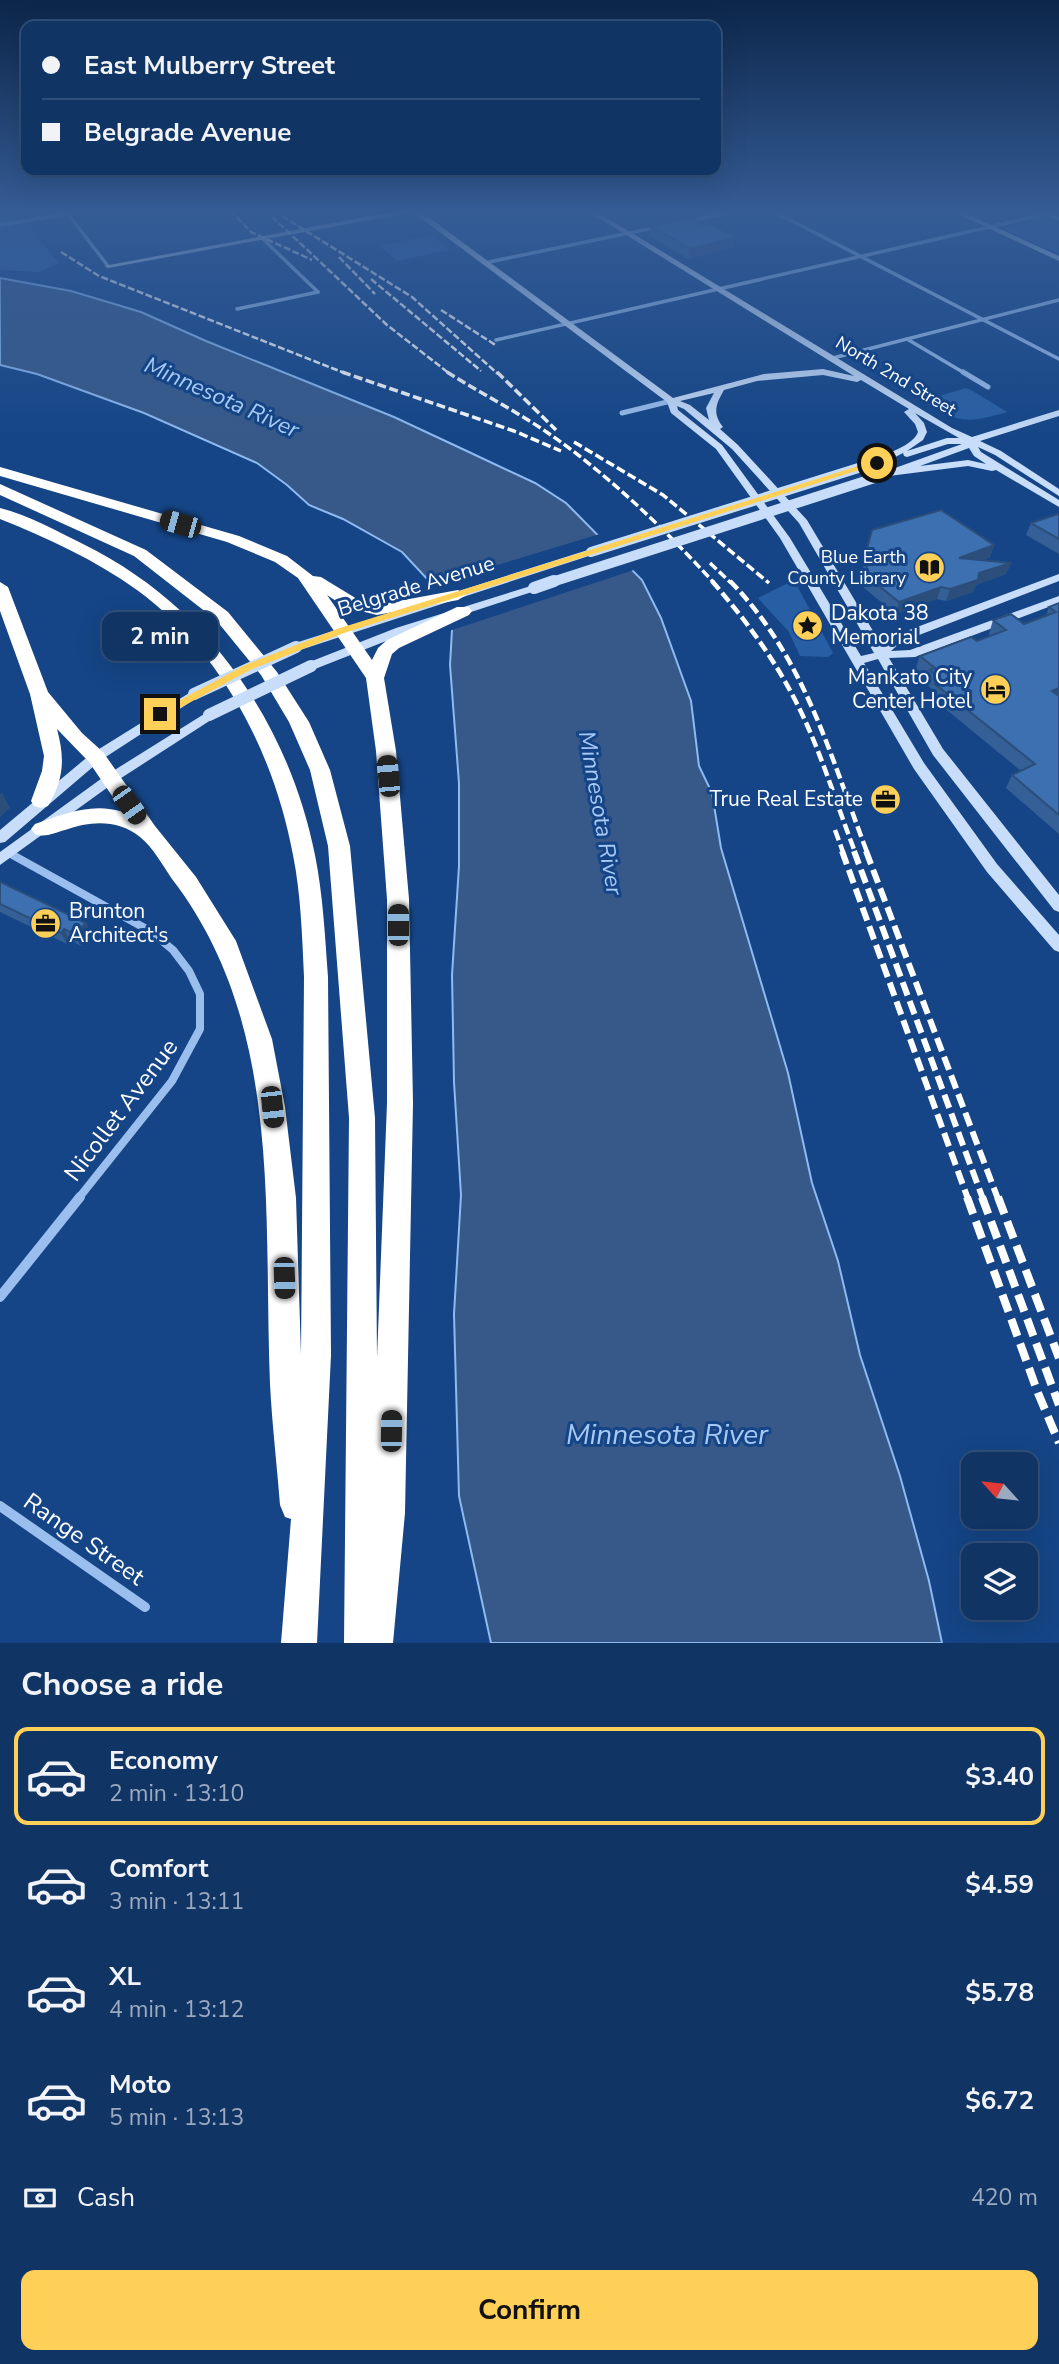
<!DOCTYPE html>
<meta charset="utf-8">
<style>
:root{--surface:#103464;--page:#1e3f6d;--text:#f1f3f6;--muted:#9caabf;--line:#304f78;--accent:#ffd057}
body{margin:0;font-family:"Nunito Sans",sans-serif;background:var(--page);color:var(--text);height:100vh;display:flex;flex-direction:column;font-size:26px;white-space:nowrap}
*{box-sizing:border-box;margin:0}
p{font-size:23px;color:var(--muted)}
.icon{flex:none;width:38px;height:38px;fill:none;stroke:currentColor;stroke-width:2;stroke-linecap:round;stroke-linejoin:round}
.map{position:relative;height:1643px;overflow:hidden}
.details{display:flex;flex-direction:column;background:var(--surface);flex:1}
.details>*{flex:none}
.guide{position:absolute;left:21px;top:21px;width:700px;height:154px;border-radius:14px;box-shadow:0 7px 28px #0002,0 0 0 2px var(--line);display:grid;align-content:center;height:154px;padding:0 21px;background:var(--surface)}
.needle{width:46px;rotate:297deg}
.fabs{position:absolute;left:961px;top:1452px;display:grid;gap:14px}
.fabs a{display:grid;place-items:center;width:77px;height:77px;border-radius:14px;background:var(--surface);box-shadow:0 7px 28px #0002,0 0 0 2px var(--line);font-size:35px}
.end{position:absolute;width:32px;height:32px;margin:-16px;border:9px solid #ffd057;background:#111;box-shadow:0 0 0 4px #111}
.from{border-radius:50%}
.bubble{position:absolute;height:49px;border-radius:14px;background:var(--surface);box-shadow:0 7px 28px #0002,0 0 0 2px var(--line);font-size:23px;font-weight:700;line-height:49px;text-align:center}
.car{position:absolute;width:21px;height:42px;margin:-21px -10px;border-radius:9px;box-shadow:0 0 5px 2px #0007;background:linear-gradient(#222 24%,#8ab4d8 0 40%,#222 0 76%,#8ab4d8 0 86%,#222 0)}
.guide b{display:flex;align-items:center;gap:24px;height:66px;font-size:26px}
.guide b+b{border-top:2px solid var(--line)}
.guide i{width:18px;height:18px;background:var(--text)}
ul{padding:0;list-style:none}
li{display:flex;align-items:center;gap:21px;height:98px;margin:0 14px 10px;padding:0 7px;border:4px solid transparent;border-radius:14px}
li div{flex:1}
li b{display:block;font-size:26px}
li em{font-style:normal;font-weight:700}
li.on{border-color:var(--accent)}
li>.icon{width:63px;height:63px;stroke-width:1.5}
h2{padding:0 21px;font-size:32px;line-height:84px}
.pay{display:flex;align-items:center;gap:18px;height:77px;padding:0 21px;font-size:26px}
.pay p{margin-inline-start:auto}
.action{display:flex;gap:14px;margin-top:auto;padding:14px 21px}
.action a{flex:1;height:80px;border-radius:14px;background:var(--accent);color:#111;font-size:28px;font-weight:700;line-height:80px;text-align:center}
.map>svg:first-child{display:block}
.green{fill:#285fa4}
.water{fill:#365989;stroke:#8cbaf1;stroke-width:2}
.pier{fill:#154586}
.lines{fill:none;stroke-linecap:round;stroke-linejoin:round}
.street-far3{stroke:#9abfee;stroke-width:3.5}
.street-far2{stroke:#9abfee;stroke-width:5}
.street-far1{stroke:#9abfee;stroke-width:8}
.street{stroke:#9abfee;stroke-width:10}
.secondary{fill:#c7ddfa;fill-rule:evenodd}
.highway{fill:#fff;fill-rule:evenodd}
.rail-far4{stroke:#fff;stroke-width:2.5;stroke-dasharray:7 2.5;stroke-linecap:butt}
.rail-far3{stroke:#fff;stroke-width:3.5;stroke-dasharray:9 3.5;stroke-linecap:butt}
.rail-far2{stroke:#fff;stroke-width:4.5;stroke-dasharray:11 4.5;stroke-linecap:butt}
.rail-far1{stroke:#fff;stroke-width:6;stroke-dasharray:14 6;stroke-linecap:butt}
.rail{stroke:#fff;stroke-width:8;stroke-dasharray:18 8;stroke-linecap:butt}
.secondary-bridge-far1{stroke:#c7ddfa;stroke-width:10}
.secondary-bridge{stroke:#c7ddfa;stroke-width:12}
.wall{fill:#346097}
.shaded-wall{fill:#2b4e7b}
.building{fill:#3d70b0;stroke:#2b4e7b;stroke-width:2}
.route{fill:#ffd057}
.labels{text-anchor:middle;stroke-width:6;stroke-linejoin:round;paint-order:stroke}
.far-street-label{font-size:18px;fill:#fff;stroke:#154586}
.far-poi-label{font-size:18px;fill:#fff;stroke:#154586;text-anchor:end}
.street-label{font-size:21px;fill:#fff;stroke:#154586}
.poi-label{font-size:21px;fill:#fff;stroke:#154586;text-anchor:start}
.water-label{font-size:23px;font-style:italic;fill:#a6c9f5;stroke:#154586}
.near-street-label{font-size:24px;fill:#fff;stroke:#154586}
.near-water-label{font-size:28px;font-style:italic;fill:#a6c9f5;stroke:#154586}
</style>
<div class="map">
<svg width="1059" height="1643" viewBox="0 0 1059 1643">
<rect width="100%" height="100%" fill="#154586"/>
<g class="green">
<path d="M0 210H18C33 227 43 247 59 263L40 272 0 270Z"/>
<polygon points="1045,217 1059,223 1059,254 1003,229"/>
<polygon points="430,235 450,250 397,261 380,246"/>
<path d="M966 388 971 390 1007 412C966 424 959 423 922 401Z"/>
<polygon points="794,580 833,653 828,657 800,656 789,632 758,598"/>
</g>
<polygon class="water" points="0,278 71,291 141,312 206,341 394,417 471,453 535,483 566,503 642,580 661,618 691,701 699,766 712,793 721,848 788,1073 812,1183 838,1261 860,1355 900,1476 929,1581 942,1643 491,1643 459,1496 454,1314 461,1195 454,1082 452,975 459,866 459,783 450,665 452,630 445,598 402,552 343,519 309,505 287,485 257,463 144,413 37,374 0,365"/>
<polygon class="pier" points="603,533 637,569 449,631 442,600 428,586"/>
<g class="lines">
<g class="street-far3">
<polyline points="771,210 1059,359"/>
<polyline points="1037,210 1059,219"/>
<polyline points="68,214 108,266"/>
<polyline points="687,221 742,210"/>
<polyline points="0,225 90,210"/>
<polyline points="263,239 318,292"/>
<polyline points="484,263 658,227"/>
<polyline points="237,309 318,292"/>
<polyline points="907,339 966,374"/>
<polyline points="496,340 1059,211"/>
<polyline points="833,358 1059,300"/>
</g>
<g class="street-far2">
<polyline points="963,372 988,387"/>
<polyline points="622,413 671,401"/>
</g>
<polyline class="street-far1" points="9,853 150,931 173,950 189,971 200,994 200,1029 172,1081 78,1199"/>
<g class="street">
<polyline points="0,1297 80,1197"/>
<polyline points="0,1506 145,1607"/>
</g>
<g class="secondary">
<path d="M402 210H419L673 398 764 374 823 369 854 376 586 210H594L952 428 972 437 1059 410V416L980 441 1001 451 1059 489V496L995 455 978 447 981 452 1059 500V507L996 470 992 471 968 466 881 477V473L962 444H948L907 457 904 456 903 453 880 465H874V461C887 452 912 447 918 432L915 424 904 412 909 409 861 380 857 382 823 375 757 381 724 390C716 404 712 413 723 427L720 429 738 445 807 520 882 646 893 636 1059 574V581L901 642 891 651 910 650 1059 596V603L915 657 889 658 943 749 1059 895V912L1054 910 933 755 878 659 864 663 924 763 997 864 1059 935V952L1054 950 987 872 914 769 780 538 716 449 671 413 667 402 413 212 108 268 104 266ZM714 393 706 408 709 420 690 405 680 401ZM677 406 684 409 732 449 799 523 874 653 861 656 790 538 722 445 678 410ZM915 413 959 438H947L907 451 923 440 927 432 924 423ZM969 448 974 456 986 464 968 460 920 466Z"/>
<polygon points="949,210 958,210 1059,256 1059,261"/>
<polygon points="591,549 595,550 595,554 300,650 296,651 290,647 292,644"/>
<polygon points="534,585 540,588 538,590 404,634 315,669 311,670 305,666 307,663 396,628"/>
<polygon points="194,690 198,691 200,694 198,697 101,760 5,842 0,843 0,830 91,754"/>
<polygon points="209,711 215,715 214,718 115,782 0,865 0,852 105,776"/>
</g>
<g class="highway">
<polygon points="0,467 239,536 287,556 313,576 321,577 357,599 377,605 458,590 466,595 458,600 377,615 345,607 327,595 372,660 378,648 387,640 457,607 469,607 472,611 469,615 399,648 392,654 384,678 396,751 409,899 413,1103 405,1513 393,1643 344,1643 349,1118 328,846 310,770 289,722 261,675 216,620 134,556 0,495 0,484 146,550 228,612 277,672 309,722 330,770 350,846 375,1118 377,1358 387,1103 387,899 376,751 366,678 298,578 275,562 227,542 0,476"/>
<path d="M0 508C28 515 57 531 83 544 207 605 288 721 315 855 323 895 325 936 328 977L331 1355 317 1643H281L291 1519 285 1517 280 1505C277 1465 272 1424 270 1384 263 1213 284 1024 172 879 163 866 153 847 140 837 118 819 90 821 65 830 54 833 45 838 35 834L31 829 35 824C64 814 92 802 123 812L89 762 57 729C65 759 64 779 48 806L41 808 34 806 31 801 42 771 44 756 30 694 0 611V582L8 587 48 692 82 733 103 752 155 826 196 877 236 941 272 1039 285 1107 296 1198 301 1355 304 977C302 936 301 895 293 855 274 753 222 652 137 590 95 560 48 538 0 519Z"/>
</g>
<g class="rail-far4">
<polyline points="230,210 251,232 312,260"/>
<polyline points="265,210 387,325 450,374"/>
<polyline points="282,216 412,297 498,374"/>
<polyline points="61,252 99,276 347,374"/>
<polyline points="339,257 375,294"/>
<polyline points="371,279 481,371"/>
<polyline points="441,310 497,346"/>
</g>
<g class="rail-far3">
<polyline points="342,372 514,431 561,451"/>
<path d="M447 372C480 393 516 411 548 433 605 472 667 531 714 583"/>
<polyline points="497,372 556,430"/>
<polyline points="574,442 663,495 769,583"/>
<polyline points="710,563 731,583"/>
</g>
<g class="rail-far2">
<path d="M712 581C743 617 771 654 793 696 819 745 835 800 855 852"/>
<path d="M730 581C805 658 830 755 867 852"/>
<polyline points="835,830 843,852"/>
</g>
<g class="rail-far1">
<polyline points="842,851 968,1199"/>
<polyline points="854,851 983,1199"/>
<polyline points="866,851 998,1199"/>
</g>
<g class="rail">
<polyline points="967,1197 1038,1393 1059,1443"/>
<polyline points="982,1197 1059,1405"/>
<polyline points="998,1197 1059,1358"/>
</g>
<g class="secondary-bridge-far1">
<polyline points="591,552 868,465"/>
<polyline points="549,583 884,475"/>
</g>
<g class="secondary-bridge">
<polyline points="534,588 554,581"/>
<polyline points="194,694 296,647"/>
<polyline points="209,715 311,666"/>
</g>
</g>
<g class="wall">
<polygon points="651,226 734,247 689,259 650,236"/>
<polygon points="1059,514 1059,554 1026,535 1031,523"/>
<polygon points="872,530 994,545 990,557 982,560 1011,563 1006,574 976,585 973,592 946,601 937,599 896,614 864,588 863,564"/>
<polygon points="1059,603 1059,834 1006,788 1012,775 1021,771 931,697 933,690 925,683 927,679 915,670 920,656 977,641 991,636 989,634 993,620 1024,624 1046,616 1049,607"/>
<polygon points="0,882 86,923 92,935 81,946 70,940 67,944 0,912"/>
</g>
<g class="shaded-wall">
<polygon points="736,237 734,247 689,259 690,249"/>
<polygon points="994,545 990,557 955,570 959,558"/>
<polygon points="1011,563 1006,574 976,585 973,592 946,601 950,589 979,573"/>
<polygon points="941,587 937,599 896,614 899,602"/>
<polygon points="1059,688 1059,698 1052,691"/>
<polygon points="2,792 10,808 0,817 0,794"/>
<polygon points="86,923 92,935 81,946 75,934"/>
<polygon points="64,929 70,940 67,944 61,933"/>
</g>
<g class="building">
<polygon points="691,218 704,225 710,224 736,237 690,249 651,226"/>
<polygon points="941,510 994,545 959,558 1011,563 979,573 978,580 950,589 941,587 899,602 867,576 866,552 872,530"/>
<polygon points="1058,514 1059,514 1059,539 1031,523"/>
<polygon points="1059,603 1059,688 1052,691 1059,696 1059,815 1012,775 1035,764 935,684 943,681 930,670 935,668 920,656 971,637 977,641 1006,630 993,620 1011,614 1024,624 1056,612 1049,607"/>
<polygon points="0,882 86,923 75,934 64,929 61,933 0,904"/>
</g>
<linearGradient id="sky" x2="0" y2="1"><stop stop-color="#0c264a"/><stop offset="0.48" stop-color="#355c95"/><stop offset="1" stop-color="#355c95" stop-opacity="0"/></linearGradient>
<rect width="1059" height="440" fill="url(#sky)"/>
<polygon class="route" points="874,461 881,463 344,633 252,669 163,717 154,714 245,665 337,629"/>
<defs>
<symbol id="library-disc" viewBox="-11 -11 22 22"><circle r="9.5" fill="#ffd057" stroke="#154586"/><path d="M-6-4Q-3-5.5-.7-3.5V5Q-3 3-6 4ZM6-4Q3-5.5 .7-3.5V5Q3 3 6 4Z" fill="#111"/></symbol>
<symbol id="sight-disc" viewBox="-11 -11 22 22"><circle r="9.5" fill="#ffd057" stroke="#154586"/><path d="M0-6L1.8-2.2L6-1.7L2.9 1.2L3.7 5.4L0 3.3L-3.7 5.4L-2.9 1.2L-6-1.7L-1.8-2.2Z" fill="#111"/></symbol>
<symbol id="hotel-disc" viewBox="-11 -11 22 22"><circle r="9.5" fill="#ffd057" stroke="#154586"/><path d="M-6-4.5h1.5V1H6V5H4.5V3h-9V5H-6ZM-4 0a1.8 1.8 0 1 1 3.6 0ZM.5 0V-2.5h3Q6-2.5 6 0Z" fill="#111"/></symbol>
<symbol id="office-disc" viewBox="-11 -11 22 22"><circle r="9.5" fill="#ffd057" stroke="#154586"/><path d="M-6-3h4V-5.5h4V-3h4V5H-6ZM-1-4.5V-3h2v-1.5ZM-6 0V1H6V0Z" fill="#111"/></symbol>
</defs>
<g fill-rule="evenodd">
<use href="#library-disc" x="912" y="550" width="35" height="35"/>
<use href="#sight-disc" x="790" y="608" width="35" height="35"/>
<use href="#hotel-disc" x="978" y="672" width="35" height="35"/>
<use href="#office-disc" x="868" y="782" width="35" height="35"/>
<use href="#office-disc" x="28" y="906" width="35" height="35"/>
</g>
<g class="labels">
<g class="far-street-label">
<text transform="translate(896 376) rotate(31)" y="6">North 2nd Street</text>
</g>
<g class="far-poi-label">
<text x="906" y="563">Blue Earth<tspan x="906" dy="21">County Library</tspan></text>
</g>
<g class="street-label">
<text transform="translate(416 586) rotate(-17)" y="7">Belgrade Avenue</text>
</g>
<g class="poi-label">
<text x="831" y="620">Dakota 38<tspan x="831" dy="24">Memorial</tspan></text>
<text x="972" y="684" text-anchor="end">Mankato City<tspan x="972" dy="24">Center Hotel</tspan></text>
<text x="863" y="806" text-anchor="end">True Real Estate</text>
<text x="69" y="918">Brunton<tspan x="69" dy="24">Architect's</tspan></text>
</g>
<g class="water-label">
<text transform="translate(222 397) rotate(24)" y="8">Minnesota River</text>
<text transform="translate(601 813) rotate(80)" y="8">Minnesota River</text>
</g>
<g class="near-street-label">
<text transform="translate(121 1110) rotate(-53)" y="8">Nicollet Avenue</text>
<text transform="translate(84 1539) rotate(35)" y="8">Range Street</text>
</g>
<g class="near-water-label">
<text x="667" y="1444">Minnesota River</text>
</g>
</g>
</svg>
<div class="fabs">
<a><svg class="needle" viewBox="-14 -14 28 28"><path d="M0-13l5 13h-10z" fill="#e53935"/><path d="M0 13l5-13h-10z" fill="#9caabf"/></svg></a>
<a><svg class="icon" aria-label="layers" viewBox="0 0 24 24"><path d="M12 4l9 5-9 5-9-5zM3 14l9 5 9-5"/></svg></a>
</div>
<i class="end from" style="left:877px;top:463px"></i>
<i class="end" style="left:160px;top:714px"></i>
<div class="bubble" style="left:102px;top:612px;width:116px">2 min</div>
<i class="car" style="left:180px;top:524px;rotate:286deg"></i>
<i class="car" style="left:388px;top:776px;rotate:355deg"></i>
<i class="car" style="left:129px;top:805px;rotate:145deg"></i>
<i class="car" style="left:398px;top:925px;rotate:0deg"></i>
<i class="car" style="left:272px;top:1107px;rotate:174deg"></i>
<i class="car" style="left:284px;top:1278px;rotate:178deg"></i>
<i class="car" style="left:391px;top:1431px;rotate:1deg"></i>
<div class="guide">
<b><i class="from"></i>East Mulberry Street</b>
<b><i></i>Belgrade Avenue</b>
</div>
</div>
<section class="details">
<h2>Choose a ride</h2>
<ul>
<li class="on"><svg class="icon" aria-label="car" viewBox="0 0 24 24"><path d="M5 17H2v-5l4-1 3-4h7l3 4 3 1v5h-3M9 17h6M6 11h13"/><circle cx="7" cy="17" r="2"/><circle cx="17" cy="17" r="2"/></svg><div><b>Economy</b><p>2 min · 13:10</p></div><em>$3.40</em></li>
<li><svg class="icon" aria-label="car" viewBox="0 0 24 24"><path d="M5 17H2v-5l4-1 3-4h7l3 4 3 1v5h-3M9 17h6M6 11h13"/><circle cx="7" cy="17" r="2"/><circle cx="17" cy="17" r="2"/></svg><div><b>Comfort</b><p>3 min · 13:11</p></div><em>$4.59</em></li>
<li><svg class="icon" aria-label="car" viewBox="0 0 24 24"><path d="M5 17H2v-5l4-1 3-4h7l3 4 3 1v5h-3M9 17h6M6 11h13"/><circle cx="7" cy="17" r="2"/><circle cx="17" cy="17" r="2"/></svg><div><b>XL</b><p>4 min · 13:12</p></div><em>$5.78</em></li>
<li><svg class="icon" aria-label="car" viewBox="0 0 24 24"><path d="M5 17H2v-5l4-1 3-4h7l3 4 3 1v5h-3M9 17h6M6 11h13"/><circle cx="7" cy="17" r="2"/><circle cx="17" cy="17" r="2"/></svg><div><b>Moto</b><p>5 min · 13:13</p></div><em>$6.72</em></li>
</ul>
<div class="pay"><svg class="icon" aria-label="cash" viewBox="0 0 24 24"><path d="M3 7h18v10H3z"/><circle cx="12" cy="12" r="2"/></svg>Cash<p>420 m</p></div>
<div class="action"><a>Confirm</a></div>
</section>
